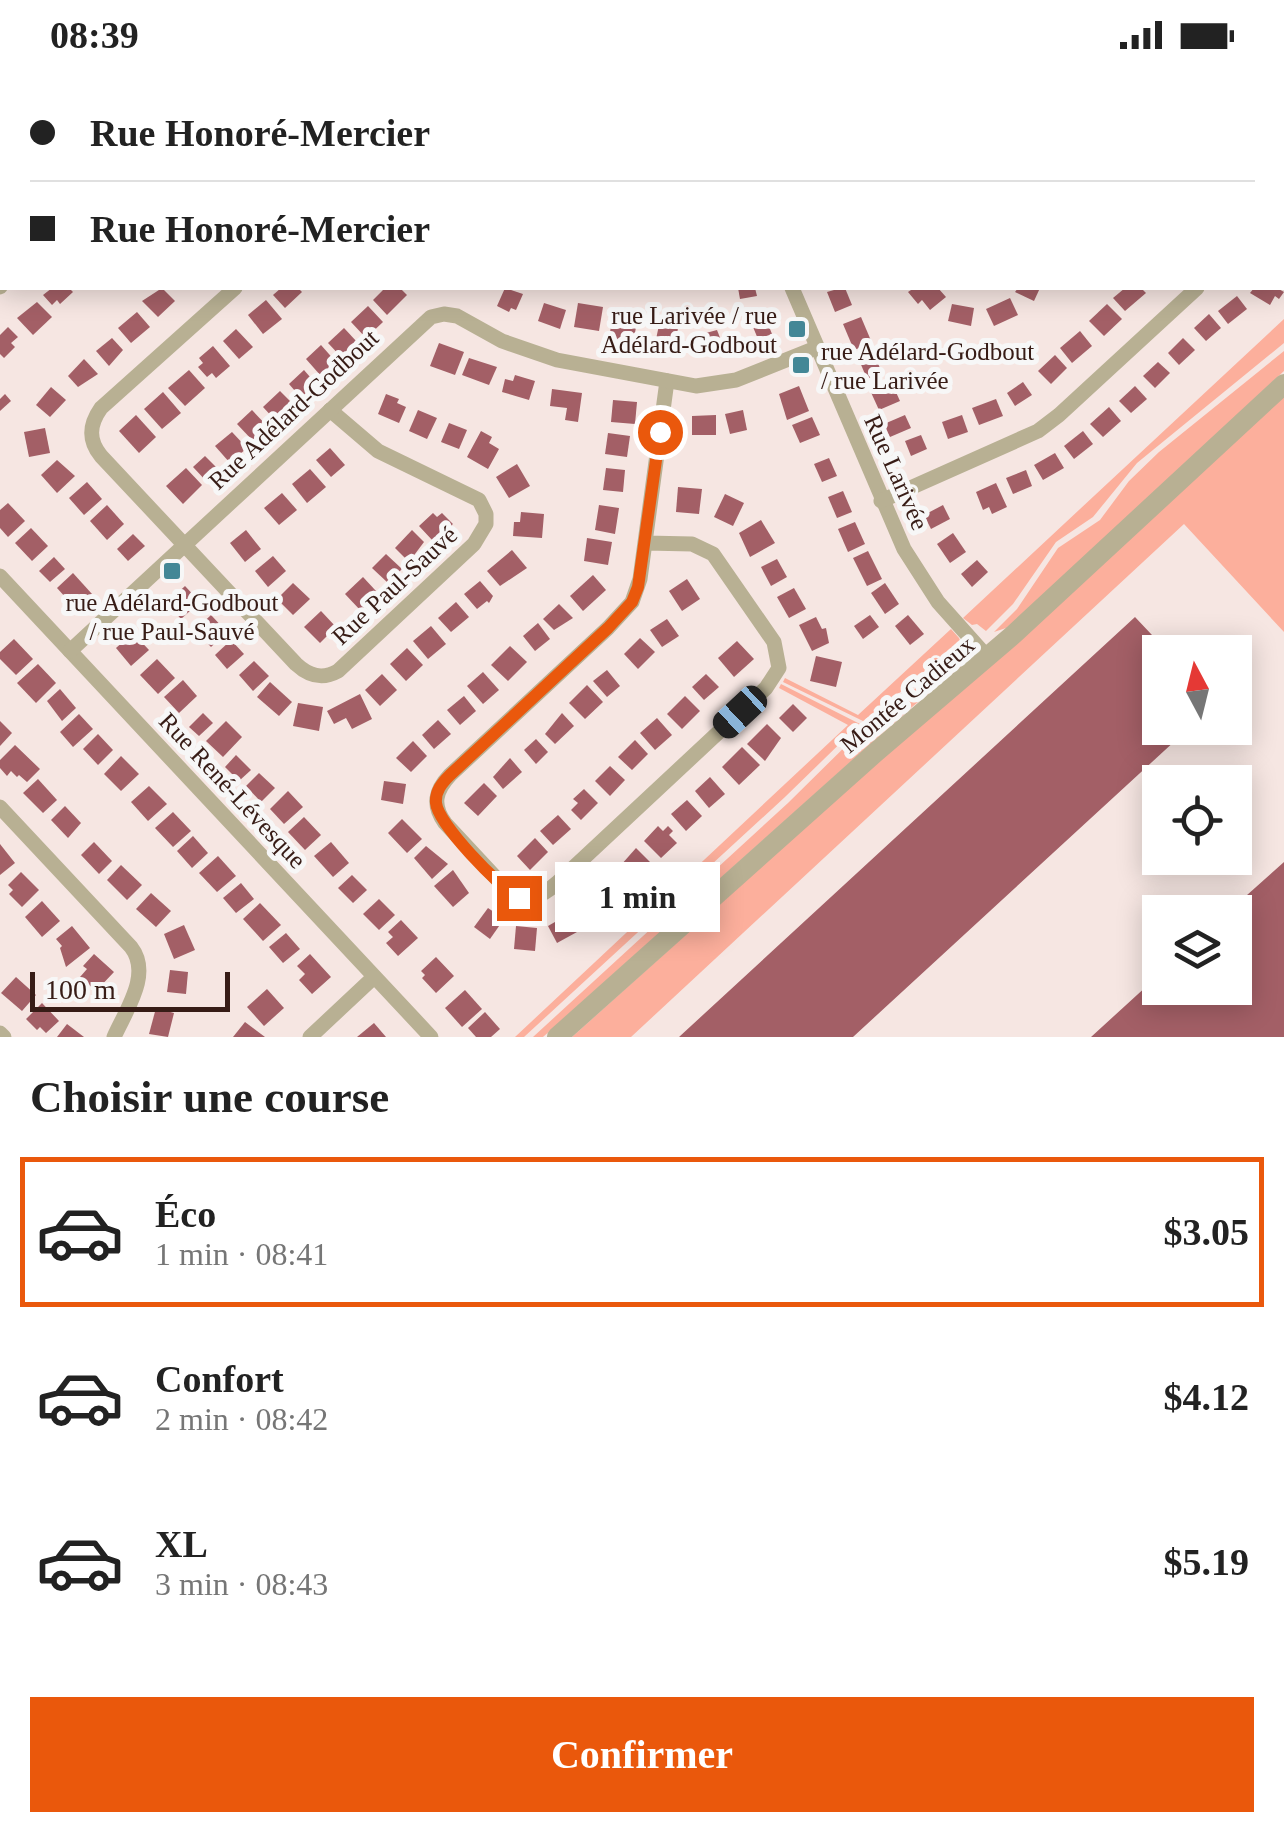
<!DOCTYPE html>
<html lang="fr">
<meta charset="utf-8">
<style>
:root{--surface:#fff;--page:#f2f2f2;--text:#222;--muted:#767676;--line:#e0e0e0;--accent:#ea580c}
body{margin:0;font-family:Georgia,serif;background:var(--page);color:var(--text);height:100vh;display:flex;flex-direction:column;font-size:38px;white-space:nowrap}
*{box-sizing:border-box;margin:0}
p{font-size:32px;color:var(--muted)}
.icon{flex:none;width:55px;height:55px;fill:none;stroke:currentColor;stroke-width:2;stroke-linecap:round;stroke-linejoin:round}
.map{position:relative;height:967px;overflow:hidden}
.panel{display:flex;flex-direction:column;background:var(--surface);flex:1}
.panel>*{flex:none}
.banner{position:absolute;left:0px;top:0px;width:1285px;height:220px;box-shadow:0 5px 25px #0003;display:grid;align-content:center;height:220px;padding:0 30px;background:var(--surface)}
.needle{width:65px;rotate:353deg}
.buttons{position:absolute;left:1142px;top:565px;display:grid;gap:20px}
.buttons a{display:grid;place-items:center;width:110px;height:110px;border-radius:0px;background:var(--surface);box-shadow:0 5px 25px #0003;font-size:50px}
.scale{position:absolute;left:30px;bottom:25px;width:200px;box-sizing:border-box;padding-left:10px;border:5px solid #371c16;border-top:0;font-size:28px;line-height:35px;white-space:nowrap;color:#371c16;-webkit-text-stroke:8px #f7f7f7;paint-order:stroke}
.end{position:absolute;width:45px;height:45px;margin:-22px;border:12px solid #ea580c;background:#fff;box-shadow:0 0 0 5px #fff}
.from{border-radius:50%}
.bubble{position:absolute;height:70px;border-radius:0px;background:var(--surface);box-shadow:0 5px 25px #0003;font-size:32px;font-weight:700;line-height:70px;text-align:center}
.car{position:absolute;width:30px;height:60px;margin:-30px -15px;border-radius:12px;box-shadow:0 0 8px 2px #0007;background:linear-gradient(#222 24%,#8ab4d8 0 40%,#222 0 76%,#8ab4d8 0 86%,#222 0)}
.banner b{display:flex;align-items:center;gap:35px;height:95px;font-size:38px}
.banner b+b{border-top:2px solid var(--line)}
.banner i{width:25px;height:25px;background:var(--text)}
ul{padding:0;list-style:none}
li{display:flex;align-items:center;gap:30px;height:150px;margin:0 20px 15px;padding:0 10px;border:5px solid transparent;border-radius:0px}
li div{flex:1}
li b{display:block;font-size:38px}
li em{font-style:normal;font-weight:700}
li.on{border-color:var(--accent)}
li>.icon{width:90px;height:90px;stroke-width:1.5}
h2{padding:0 30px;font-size:45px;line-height:120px}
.cta{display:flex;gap:20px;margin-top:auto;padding:20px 30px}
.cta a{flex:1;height:115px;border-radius:0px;background:var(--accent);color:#fff;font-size:40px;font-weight:700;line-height:115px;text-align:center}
.status{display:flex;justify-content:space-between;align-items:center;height:70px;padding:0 50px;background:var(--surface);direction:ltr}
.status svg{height:28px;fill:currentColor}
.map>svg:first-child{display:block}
.green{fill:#fcaf9c}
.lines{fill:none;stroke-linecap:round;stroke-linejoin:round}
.stream{stroke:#99a9f2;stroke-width:4}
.building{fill:#a35f66}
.minor{stroke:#b8b093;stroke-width:15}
.tertiary{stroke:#b8b093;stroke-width:20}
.route{stroke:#ea580c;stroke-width:12}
.poi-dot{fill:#438796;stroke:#f7f7f7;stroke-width:4}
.labels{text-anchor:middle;stroke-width:10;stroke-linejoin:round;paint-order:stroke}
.poi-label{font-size:25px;fill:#371c16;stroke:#f7f7f7;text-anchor:end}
.street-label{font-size:25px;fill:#371c16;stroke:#f7f7f7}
</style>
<div class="status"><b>08:39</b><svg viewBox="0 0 49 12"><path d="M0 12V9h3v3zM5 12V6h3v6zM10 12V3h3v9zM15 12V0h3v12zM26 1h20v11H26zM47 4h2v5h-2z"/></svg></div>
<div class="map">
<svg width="1284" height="967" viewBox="0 0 1284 967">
<rect width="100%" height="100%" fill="#f6e6e2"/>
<g class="green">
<polygon points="1284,249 1284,273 1137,393 1093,447 1056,472 1013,534 986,561 977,554 972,555 963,548"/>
<polygon points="1284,281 1284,301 1009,557 994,562 1017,539 1058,478 1100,450 1129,411 1159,382"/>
<polygon points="1284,326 1284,562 1184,454 631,967 572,967"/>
<polygon points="951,559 959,568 964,580 934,596 863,651 783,612 785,608 858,645"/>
<polygon points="965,587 961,597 912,637 543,967 533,967 788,733 867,655 948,594"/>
<polygon points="781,614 860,654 785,727 524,967 515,967 848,655 779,618"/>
</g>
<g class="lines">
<g class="stream">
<polyline points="73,2 76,0"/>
<polyline points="0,67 2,65"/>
</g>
</g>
<g class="building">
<polygon points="52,218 69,218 73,222 60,234 57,230 52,235 43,225"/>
<polygon points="162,218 175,231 158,247 142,231"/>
<polygon points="281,218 298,218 302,222 285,238 273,225"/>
<polygon points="380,218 400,218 407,225 387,245 373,230 383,220"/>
<polygon points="505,218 523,224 516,240 511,238 509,242 497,236"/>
<polygon points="738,218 755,218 757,226 740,229"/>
<polygon points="841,218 845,218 852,235 835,242 827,222"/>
<polygon points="914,218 938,218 946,227 930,240 922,230 918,234 908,222"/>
<polygon points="1018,218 1040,218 1034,231 1015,222"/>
<polygon points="1125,218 1141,218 1146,223 1125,241 1113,228"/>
<polygon points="1254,218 1277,218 1284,222 1279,229 1275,226 1270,235 1250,223"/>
<polygon points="1237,226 1247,239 1228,254 1218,241"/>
<polygon points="1010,228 1018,245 994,256 986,239"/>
<polygon points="266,230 282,249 263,264 248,245"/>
<polygon points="37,232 52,247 33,265 17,248"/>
<polygon points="544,233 566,240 560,259 538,251"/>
<polygon points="578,233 603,237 599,261 574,257"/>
<polygon points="952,234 974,238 971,256 948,251"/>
<polygon points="1107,234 1122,249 1104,266 1089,251"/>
<polygon points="368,236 383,252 366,268 351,252"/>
<polygon points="762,239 772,264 758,269 748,245"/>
<polygon points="137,242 150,257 131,273 118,258"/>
<polygon points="1209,244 1221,258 1206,271 1194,258"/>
<polygon points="861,247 872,273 854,280 843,254"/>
<polygon points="612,248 637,252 633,273 609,270"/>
<polygon points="659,255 678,258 674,282 661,279 662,275 655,274"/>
<polygon points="8,257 18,267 11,273 15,277 4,288 0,284 0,265"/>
<polygon points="344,258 358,273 342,288 328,273"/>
<polygon points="236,259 253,277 239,289 223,271"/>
<polygon points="717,260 724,278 699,287 691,267"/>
<polygon points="1080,261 1092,276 1072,293 1060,278"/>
<polygon points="112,268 123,280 109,296 96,281"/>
<polygon points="1183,268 1195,280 1179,295 1168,283"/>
<polygon points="439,273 464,282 455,305 430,296"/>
<polygon points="321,275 336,292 321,306 306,289"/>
<polygon points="213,276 230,296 216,308 212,303 207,307 198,297 203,293 199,288"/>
<polygon points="872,279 882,303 867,309 857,285"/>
<polygon points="1055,285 1067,298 1051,314 1038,301"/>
<polygon points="469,288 497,297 489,315 462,305"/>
<polygon points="84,289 98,304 78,317 68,306"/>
<polygon points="1158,292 1170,303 1155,318 1143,306"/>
<polygon points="189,300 205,318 185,336 168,318"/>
<polygon points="304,300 316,314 301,328 289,314"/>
<polygon points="515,305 535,311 529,330 502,322 505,309 513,311"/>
<polygon points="890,309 900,331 879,340 869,318"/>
<polygon points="1023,312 1032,325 1015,336 1007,323"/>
<polygon points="799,316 809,341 787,350 779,324"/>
<polygon points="1135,316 1147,329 1131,343 1119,331"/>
<polygon points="51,317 66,330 50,347 36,335"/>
<polygon points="552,319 582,323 578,352 565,350 567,338 550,336"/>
<polygon points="280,321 294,335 283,349 280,345 275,350 263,337"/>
<polygon points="163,322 181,343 162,359 144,339"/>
<polygon points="5,324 11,331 0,341 0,329"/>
<polygon points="386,324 399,329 397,333 406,337 399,353 378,344"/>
<polygon points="996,329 1003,346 979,355 972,338"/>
<polygon points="613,330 637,332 635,354 611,352"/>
<polygon points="1109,337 1121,351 1103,367 1090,354"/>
<polygon points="252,340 268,357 253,371 237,354"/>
<polygon points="418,340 437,348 427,369 409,361"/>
<polygon points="743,340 747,360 730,364 725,344"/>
<polygon points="136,345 156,367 139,383 119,361"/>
<polygon points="716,345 716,365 692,365 692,346"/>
<polygon points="905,345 911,358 890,367 884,354"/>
<polygon points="962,345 968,362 948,369 942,352"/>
<polygon points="812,347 820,365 800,373 792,355"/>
<polygon points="449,353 467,360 459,379 441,372"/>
<polygon points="45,358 50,383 29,387 24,362"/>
<polygon points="481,361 492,367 489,373 499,379 488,399 467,387"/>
<polygon points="1083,361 1093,374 1074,389 1064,376"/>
<polygon points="232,362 247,378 230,393 215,376"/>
<polygon points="608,363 630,366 627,387 605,384"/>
<polygon points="921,365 927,379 911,386 905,371"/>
<polygon points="330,378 345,395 331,407 316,390"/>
<polygon points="1055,383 1064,398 1043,410 1034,395"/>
<polygon points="205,386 221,402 208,413 193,397"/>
<polygon points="829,388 837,406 822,412 814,394"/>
<polygon points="57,390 75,406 57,423 41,405"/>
<polygon points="517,394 530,416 509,428 496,407"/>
<polygon points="186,398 202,415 183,434 166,416"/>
<polygon points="606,398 625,400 623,422 603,420"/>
<polygon points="310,399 326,417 307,433 292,414"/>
<polygon points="1026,400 1032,416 1013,424 1006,408"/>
<polygon points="87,412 102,429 84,445 69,428"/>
<polygon points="996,413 1007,437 992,444 989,437 983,440 976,422"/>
<polygon points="678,417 702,419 699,444 676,442"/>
<polygon points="843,421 852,442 837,448 828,427"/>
<polygon points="282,423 297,440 279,455 264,438"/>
<polygon points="725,424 744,433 733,456 714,447"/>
<polygon points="8,433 25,451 8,467 0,458 0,440"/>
<polygon points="107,435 124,454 107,470 90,451"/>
<polygon points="599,435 619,438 615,464 595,460"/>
<polygon points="943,435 950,449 931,459 924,445"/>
<polygon points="521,442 544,444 542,468 513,466 514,452 520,452"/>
<polygon points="433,443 437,447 442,443 453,454 433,471 419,456"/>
<polygon points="761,450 775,473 750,487 739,463"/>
<polygon points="855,452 865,474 848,482 838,459"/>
<polygon points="31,458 48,476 32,491 15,473"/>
<polygon points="246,460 261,479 245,492 230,473"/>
<polygon points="412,460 424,472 409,492 395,478"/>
<polygon points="953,463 966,482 950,493 937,474"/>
<polygon points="133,464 145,476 128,491 117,479"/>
<polygon points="587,468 612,472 608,495 584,491"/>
<polygon points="512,480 527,498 500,516 487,501"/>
<polygon points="868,481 882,509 867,516 853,488"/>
<polygon points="386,484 402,499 388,513 372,498"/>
<polygon points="273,486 286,501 268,517 255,501"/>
<polygon points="54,487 65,499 50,512 39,501"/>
<polygon points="777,489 787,507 771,516 761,497"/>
<polygon points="977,490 988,502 972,517 961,504"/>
<polygon points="73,503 92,524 76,539 57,518"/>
<polygon points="593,505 606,520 583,541 570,526"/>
<polygon points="363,507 376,521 361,541 345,524"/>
<polygon points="687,509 700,529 682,541 669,521"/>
<polygon points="480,511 493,526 489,533 487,531 477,539 464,524"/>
<polygon points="293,513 310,529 293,545 277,529"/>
<polygon points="885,513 899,534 885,544 871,523"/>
<polygon points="185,516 200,532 181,549 167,533"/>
<polygon points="794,518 806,539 789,548 777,527"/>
<polygon points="456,532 469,547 451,562 438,548"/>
<polygon points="559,534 573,548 554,560 543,549"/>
<polygon points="321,541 336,557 320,573 304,557"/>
<polygon points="211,545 227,562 211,577 195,560"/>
<polygon points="870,545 879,557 863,569 854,556"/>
<polygon points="908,545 924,564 910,575 895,556"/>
<polygon points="816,547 822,559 826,558 829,573 812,581 799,555"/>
<polygon points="1135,547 1168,582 1160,582 1160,658 1189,658 853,967 679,967"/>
<polygon points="667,549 679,566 662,577 650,560"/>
<polygon points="538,553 550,569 535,581 523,566"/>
<polygon points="431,556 446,574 428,589 413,571"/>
<polygon points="133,563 149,580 131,596 116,578"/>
<polygon points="640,568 655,582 638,599 624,584"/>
<polygon points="14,569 33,589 16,605 0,589 0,582"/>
<polygon points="231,570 244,584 227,599 215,585"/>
<polygon points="737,571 754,589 734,607 718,588"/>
<polygon points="510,576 527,592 508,611 491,595"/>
<polygon points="407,578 423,595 406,611 390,594"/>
<polygon points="816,586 842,592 836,617 810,611"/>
<polygon points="157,589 175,608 158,624 140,605"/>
<polygon points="254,591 269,606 253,621 239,605"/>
<polygon points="38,594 56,613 36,633 17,613"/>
<polygon points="607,600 620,616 607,627 593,611"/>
<polygon points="483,602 499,620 483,634 467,616"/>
<polygon points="382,604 397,620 380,636 365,620"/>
<polygon points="706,604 719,617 704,630 692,617"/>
<polygon points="183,610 197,626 179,643 164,627"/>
<polygon points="270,612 292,632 279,646 257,627"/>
<polygon points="587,615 603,632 585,649 569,633"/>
<polygon points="60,619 76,638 62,651 47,631"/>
<polygon points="360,624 372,649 352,659 346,648 334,654 327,641"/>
<polygon points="464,626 476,641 460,655 447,640"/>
<polygon points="685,626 700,641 682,659 667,644"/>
<polygon points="298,633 323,637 319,661 293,656"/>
<polygon points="793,634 807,648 793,662 779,648"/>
<polygon points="203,643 213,653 199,666 189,657"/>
<polygon points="562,643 574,656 555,674 545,664"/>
<polygon points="79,644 93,659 73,677 60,662"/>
<polygon points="657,648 672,665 655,680 640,663"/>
<polygon points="438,650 451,664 434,679 422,665"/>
<polygon points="0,651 12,663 0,676"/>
<polygon points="226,651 242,667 223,687 206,671"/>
<polygon points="767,654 781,668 765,691 747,674"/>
<polygon points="98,664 113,680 98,695 83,679"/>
<polygon points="536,669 548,682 536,694 524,680"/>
<polygon points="635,670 648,684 632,700 618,687"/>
<polygon points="413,671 427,686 411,702 396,688"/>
<polygon points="15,675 40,699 27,712 19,705 17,707 11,701 7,706 0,698 0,690"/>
<polygon points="742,677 760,695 739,715 722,697"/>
<polygon points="236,685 251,700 239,711 225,697"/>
<polygon points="121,686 139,704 121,721 104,704"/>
<polygon points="510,688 522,702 503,719 493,707"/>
<polygon points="610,696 625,710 610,726 595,711"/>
<polygon points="259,703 275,718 261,732 246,716"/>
<polygon points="710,707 725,724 709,738 695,721"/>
<polygon points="38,709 57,730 43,743 23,723"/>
<polygon points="384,711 406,714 403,734 381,730"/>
<polygon points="484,713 497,726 478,746 464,733"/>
<polygon points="149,716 167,734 148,751 131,732"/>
<polygon points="584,719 598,733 581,750 571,740 578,733 573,729"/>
<polygon points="288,721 303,737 284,754 270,739"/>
<polygon points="687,730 702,746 686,761 671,744"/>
<polygon points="65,736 81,753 68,768 51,750"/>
<polygon points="173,742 191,761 173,777 155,758"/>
<polygon points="558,745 571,759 553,775 540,761"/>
<polygon points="304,747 321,765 305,780 288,762"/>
<polygon points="402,749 422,769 407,783 388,763"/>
<polygon points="658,756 663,761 668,756 673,761 669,765 677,773 661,788 644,771"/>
<polygon points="193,766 208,783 192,798 177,781"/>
<polygon points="535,768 548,782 530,800 517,786"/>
<polygon points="94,772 112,791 99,804 81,785"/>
<polygon points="331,772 349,793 333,807 314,786"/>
<polygon points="0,774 15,793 0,805"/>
<polygon points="426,776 448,794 432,809 414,788"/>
<polygon points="636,778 651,793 634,809 621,795"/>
<polygon points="218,786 236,806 217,822 199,803"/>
<polygon points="1284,792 1284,967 1091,967 1160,904 1160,918 1235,918 1235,842 1228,842"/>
<polygon points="121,795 142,815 127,830 107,810"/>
<polygon points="453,800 469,823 453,837 434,816"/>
<polygon points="21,802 39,820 22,837 9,824 13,820 8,815"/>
<polygon points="609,803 623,818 606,833 592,817"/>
<polygon points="352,805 367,820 353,833 338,818"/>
<polygon points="241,813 254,829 236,843 223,828"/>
<polygon points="151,823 171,841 156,857 136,839"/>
<polygon points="586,826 602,843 586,858 570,841"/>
<polygon points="379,829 395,845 379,860 363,844"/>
<polygon points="42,831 60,851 42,867 25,847"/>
<polygon points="260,833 281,855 263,871 243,849"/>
<polygon points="488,838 504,849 490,869 474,857"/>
<polygon points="567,845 577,862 557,873 548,856"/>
<polygon points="401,850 418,868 398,886 386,873 393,867 388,862"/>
<polygon points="184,855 195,880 174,889 164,864"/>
<polygon points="72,856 90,878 66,897 60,878 62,876 56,869"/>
<polygon points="516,856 537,858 535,881 514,879"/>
<polygon points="286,863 300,879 283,893 269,877"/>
<polygon points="94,884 114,902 96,921 80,907 87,899 83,896"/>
<polygon points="310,884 331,907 312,924 299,910 305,904 297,896"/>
<polygon points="436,887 454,906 436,923 422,908 425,905 421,901"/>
<polygon points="170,900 188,902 186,924 167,922"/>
<polygon points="16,907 36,925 22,941 1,923"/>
<polygon points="267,919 284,938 264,956 247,937"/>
<polygon points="465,920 482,939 462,957 445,938"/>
<polygon points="42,933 59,951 46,963 40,957 37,960 26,949"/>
<polygon points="156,938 174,943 168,967 149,964"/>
<polygon points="485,942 500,959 491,967 476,967 468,958"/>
<polygon points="245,952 265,967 233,967"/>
<polygon points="374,953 386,967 357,967"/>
<polygon points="67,954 84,967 57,967"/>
</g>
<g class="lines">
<g class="minor">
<polyline points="875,0 876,2"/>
<polyline points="1256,0 1258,2"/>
<polyline points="241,2 244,0"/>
<polyline points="476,2 478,0"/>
<polyline points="742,2 746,0"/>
<polyline points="1132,2 1135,0"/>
<polyline points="1282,29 1284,30"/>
<polyline points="0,217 2,214"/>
<path d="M235 218 101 338C89 355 88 370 101 386L296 594C309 606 322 610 338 601L474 474 486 454V444L479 430 378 381 330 340"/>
<polyline points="792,218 904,479 938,532 988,588"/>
<polyline points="881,431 1038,361 1059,345 1197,218"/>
<path d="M646 473 692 474 713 484 774 572 779 598 766 618 557 813C541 827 528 834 509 822L445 753C432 735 435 721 450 705L608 558 632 532 640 509 667 311"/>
<polyline points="0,506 431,967"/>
<polyline points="70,581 431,247 444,244 457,246 502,271 557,290 696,316 736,310 816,278"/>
<path d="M0 737 131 877C152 904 126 940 114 967"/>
<polyline points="0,963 4,967"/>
<polyline points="310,967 374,907"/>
</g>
<polyline class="tertiary" points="557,967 876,682 1014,564 1284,314"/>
</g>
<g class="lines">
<path class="route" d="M519 828C499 817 438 754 436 733 435 721 442 713 450 705L608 558 632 532 638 517 660 362"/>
</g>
<g class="poi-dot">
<rect x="787" y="249" width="20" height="20" rx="5"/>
<rect x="791" y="285" width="20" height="20" rx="5"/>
<rect x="162" y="491" width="20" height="20" rx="5"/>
</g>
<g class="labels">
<g class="poi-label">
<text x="777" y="254">rue Larivée / rue<tspan x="777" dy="29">Adélard-Godbout</tspan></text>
<text x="821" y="290" text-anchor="start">rue Adélard-Godbout<tspan x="821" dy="29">/ rue Larivée</tspan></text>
<text x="172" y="541" text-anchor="middle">rue Adélard-Godbout<tspan x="172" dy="29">/ rue Paul-Sauvé</tspan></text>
</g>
<g class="street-label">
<text transform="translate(293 339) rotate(-43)" y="9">Rue Adélard-Godbout</text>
<text transform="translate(897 402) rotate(66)" y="9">Rue Larivée</text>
<text transform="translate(394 515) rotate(-43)" y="9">Rue Paul-Sauvé</text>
<text transform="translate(907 624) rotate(-40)" y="9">Montée Cadieux</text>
<text transform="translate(233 720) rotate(47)" y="9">Rue René-Lévesque</text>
</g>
</g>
</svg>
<div class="buttons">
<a><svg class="needle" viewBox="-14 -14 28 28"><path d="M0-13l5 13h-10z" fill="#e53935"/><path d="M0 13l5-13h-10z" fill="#767676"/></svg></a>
<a><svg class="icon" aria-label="locate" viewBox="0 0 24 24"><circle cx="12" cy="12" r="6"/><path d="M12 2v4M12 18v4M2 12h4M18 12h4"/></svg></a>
<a><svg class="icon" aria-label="layers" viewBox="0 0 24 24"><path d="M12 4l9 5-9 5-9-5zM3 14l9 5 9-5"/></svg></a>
</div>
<div class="scale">100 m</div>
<i class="end from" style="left:660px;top:362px"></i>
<i class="end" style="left:519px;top:828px"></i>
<div class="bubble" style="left:555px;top:792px;width:165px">1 min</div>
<i class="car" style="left:740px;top:642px;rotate:227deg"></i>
<div class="banner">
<b><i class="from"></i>Rue Honoré-Mercier</b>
<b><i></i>Rue Honoré-Mercier</b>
</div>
</div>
<section class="panel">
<h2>Choisir une course</h2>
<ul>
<li class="on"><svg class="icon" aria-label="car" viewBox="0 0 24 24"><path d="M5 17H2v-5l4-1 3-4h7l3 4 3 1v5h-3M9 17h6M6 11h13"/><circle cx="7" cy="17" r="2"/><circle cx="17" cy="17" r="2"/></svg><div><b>Éco</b><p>1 min · 08:41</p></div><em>$3.05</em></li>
<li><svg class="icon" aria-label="car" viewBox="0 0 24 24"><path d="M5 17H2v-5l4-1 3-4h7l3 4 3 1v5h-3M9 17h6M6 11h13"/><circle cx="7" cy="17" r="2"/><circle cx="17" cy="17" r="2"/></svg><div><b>Confort</b><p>2 min · 08:42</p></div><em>$4.12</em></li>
<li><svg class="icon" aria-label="car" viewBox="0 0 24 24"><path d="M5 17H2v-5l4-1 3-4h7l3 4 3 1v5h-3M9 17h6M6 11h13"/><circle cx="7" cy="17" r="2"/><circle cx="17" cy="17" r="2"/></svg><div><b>XL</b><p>3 min · 08:43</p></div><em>$5.19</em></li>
</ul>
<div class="cta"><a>Confirmer</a></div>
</section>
